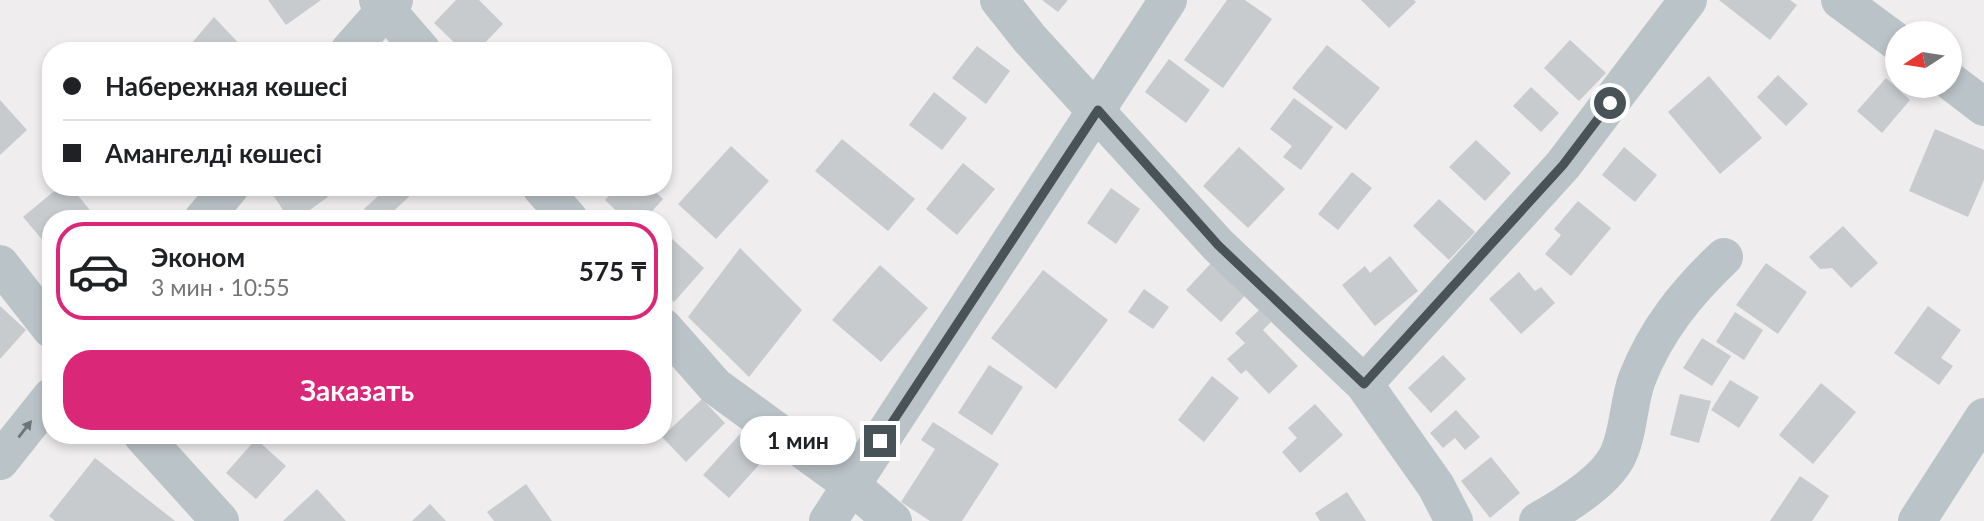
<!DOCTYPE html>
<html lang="ru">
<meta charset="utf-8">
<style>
:root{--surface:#fff;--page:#f2f2f2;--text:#202124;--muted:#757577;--line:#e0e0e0;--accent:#db2777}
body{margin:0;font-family:Lato,sans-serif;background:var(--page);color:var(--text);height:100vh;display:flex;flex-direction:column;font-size:26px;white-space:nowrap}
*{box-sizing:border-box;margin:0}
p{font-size:23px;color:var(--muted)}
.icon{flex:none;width:38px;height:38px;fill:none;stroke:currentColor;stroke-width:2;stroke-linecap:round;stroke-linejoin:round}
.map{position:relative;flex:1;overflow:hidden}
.sheet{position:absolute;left:42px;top:210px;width:630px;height:234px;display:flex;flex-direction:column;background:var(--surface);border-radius:28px;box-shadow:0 4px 10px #0003}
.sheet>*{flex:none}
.guide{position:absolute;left:42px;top:42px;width:630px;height:154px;border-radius:28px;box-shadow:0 4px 10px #0003;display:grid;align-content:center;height:154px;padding:0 21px;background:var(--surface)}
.needle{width:46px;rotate:258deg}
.controls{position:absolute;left:1885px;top:21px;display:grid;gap:14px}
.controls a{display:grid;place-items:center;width:77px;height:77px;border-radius:50%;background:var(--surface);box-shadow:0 4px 10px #0003;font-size:35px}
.end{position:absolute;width:32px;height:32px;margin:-16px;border:9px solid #485358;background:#fff;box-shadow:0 0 0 4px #fff}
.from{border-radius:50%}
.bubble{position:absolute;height:49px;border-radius:24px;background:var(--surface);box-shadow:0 4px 10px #0003;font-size:23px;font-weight:700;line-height:49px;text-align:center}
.guide b{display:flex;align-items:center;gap:24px;height:66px;font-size:26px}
.guide b+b{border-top:2px solid var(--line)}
.guide i{width:18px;height:18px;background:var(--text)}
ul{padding:12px 0 0;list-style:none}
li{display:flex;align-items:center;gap:21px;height:98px;margin:0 14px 10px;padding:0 7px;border:4px solid transparent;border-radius:28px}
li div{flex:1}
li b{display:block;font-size:26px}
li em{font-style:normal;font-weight:700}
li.active{border-color:var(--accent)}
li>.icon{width:63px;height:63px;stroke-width:1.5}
.cta{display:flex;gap:14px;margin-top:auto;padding:14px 21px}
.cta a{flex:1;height:80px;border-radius:28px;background:var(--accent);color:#fff;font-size:28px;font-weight:700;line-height:80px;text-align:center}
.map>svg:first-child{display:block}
.building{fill:#c8cbce}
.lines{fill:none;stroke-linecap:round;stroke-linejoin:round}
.minor{stroke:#bac3c8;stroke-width:38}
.oneway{fill:#6a757a}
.route{stroke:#485358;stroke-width:9}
</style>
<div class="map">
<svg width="1984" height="521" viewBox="0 0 1984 521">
<rect width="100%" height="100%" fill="#efeded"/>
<g class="building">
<polygon points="268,0 321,0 286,25"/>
<polygon points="456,0 479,0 503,24 477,51 463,51 434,23"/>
<polygon points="1042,0 1068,0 1058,12"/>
<polygon points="1227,0 1245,0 1272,19 1223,88 1184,60"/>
<polygon points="1361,0 1414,0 1416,2 1389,28"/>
<polygon points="1719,0 1790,0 1797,5 1770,40"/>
<polygon points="214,17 246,51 185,51"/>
<polygon points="1570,40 1606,73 1579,101 1544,68"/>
<polygon points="1327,45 1380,88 1346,130 1292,88"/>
<polygon points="977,46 1010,71 986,104 952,78"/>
<polygon points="1169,59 1210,90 1186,123 1145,92"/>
<polygon points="1778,75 1808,104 1786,126 1757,97"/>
<polygon points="1709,76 1762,138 1720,174 1668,112"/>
<polygon points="1886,78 1910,100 1882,133 1857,111"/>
<polygon points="1531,87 1559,113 1541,132 1513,106"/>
<polygon points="934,92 967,118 942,150 909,125"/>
<polygon points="1294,98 1333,127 1301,170 1283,157 1292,146 1270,129"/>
<polygon points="0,100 27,130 0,155"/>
<polygon points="1935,129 1984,150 1984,180 1968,217 1909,191"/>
<polygon points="842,139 915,199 888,231 815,171"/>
<polygon points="1476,140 1511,173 1485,201 1449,167"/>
<polygon points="731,146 769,181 716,239 678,204"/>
<polygon points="1239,147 1285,189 1248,228 1203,186"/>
<polygon points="1624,147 1657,175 1635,202 1602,175"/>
<polygon points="963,163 995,189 957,235 926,209"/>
<polygon points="1352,172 1372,188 1338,230 1318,214"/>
<polygon points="59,187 71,187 93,214 87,219 51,219 51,250 23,217"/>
<polygon points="271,187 321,187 328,197 297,219 289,219 269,189"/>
<polygon points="388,187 412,187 415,191 385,219 373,219 364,209"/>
<polygon points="617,187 650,187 663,199 645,219 625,219 605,200"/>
<polygon points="1111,188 1140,209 1116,244 1087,223"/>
<polygon points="1439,199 1475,232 1449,260 1413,226"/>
<polygon points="1578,201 1611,228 1571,276 1545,254 1561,235 1554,229"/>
<polygon points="1843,226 1878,263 1851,288 1832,268 1820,269 1809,257"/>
<polygon points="669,236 704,268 674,302 663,292 663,242"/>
<polygon points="740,248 802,310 749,377 688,317"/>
<polygon points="1390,256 1418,291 1375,326 1342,285 1365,266 1370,273"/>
<polygon points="1214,260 1248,292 1221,322 1186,290"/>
<polygon points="1766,263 1807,292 1778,334 1736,305"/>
<polygon points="880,265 928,308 881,362 832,320"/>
<polygon points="1043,270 1108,320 1056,389 991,338"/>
<polygon points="1519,272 1535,291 1541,287 1555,303 1521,334 1489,299"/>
<polygon points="1144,289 1169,307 1153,329 1128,312"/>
<polygon points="0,306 26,330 0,359"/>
<polygon points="1928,306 1961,330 1941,358 1953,366 1939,385 1894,353"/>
<polygon points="1259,310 1271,322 1263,330 1298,366 1269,394 1246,370 1241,374 1227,359 1245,343 1235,333"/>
<polygon points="1735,312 1763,330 1744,360 1716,342"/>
<polygon points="1702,338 1731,356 1712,386 1683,368"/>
<polygon points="1443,355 1466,379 1431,413 1408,388"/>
<polygon points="989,365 1023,387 992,435 958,413"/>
<polygon points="1212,376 1239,398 1204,442 1178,420"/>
<polygon points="1730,380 1759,397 1739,428 1711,410"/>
<polygon points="1821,383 1856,412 1813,464 1779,435"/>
<polygon points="1680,394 1711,401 1699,443 1670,435"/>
<polygon points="702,399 725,423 686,462 662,437"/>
<polygon points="1315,404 1343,435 1300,473 1282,452 1297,438 1288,428"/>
<polygon points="1456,410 1480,437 1465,450 1455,438 1443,448 1430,433"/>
<polygon points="933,422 999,464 962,521 930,521 901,502 935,449 921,440"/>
<polygon points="740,434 766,457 729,498 703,475"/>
<polygon points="256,439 286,466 256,499 226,473"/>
<polygon points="1491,457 1520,493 1490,518 1461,481"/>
<polygon points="95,458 175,521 55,521 49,516"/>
<polygon points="1800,476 1829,496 1812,521 1770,521"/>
<polygon points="526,484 552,521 494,521 487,512"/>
<polygon points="317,489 346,521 283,521"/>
<polygon points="1347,492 1366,521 1320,521 1315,513"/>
<polygon points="430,504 446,521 412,521"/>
</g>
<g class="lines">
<g class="minor">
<polyline points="378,0 422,51"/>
<polyline points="999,0 1030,39 1218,245 1364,384 1436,486 1454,521"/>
<polyline points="1840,0 1897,42"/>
<polyline points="349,51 394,0"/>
<polyline points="1950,81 1984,107"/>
<polyline points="541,187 569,219"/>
<polyline points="203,219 230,187"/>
<polyline points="0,264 51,329"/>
<polyline points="663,327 715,386 851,485 893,521"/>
<polyline points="1364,384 1563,165 1688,0"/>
<polyline points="143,436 220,521"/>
<polyline points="0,461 51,397"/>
<polyline points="828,521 1168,0"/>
<path d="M1538 521C1563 507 1603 483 1617 457 1629 434 1628 403 1637 379 1656 330 1687 292 1724 257"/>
<polyline points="1917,521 1984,417"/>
</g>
</g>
<defs><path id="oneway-solid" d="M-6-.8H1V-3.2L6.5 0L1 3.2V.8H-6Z" transform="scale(1.75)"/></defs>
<use class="oneway" href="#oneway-solid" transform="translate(25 429) rotate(-52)"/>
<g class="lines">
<polyline class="route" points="880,441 1098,110 1218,245 1364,384 1563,165 1610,103"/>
</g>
</svg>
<div class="controls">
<a><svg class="needle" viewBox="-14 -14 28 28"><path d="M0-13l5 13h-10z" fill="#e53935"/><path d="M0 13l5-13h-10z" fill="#757577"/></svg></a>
</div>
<i class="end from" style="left:1610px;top:103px"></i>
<i class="end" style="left:880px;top:441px"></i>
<div class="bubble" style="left:740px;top:416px;width:116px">1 мин</div>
<div class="guide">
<b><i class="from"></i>Набережная көшесі</b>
<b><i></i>Амангелді көшесі</b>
</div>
<section class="sheet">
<ul>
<li class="active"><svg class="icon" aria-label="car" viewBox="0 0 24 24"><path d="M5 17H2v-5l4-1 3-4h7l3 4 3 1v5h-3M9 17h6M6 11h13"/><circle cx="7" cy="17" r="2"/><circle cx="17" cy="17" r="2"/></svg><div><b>Эконом</b><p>3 мин · 10:55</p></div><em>575 ₸</em></li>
</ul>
<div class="cta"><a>Заказать</a></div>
</section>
</div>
